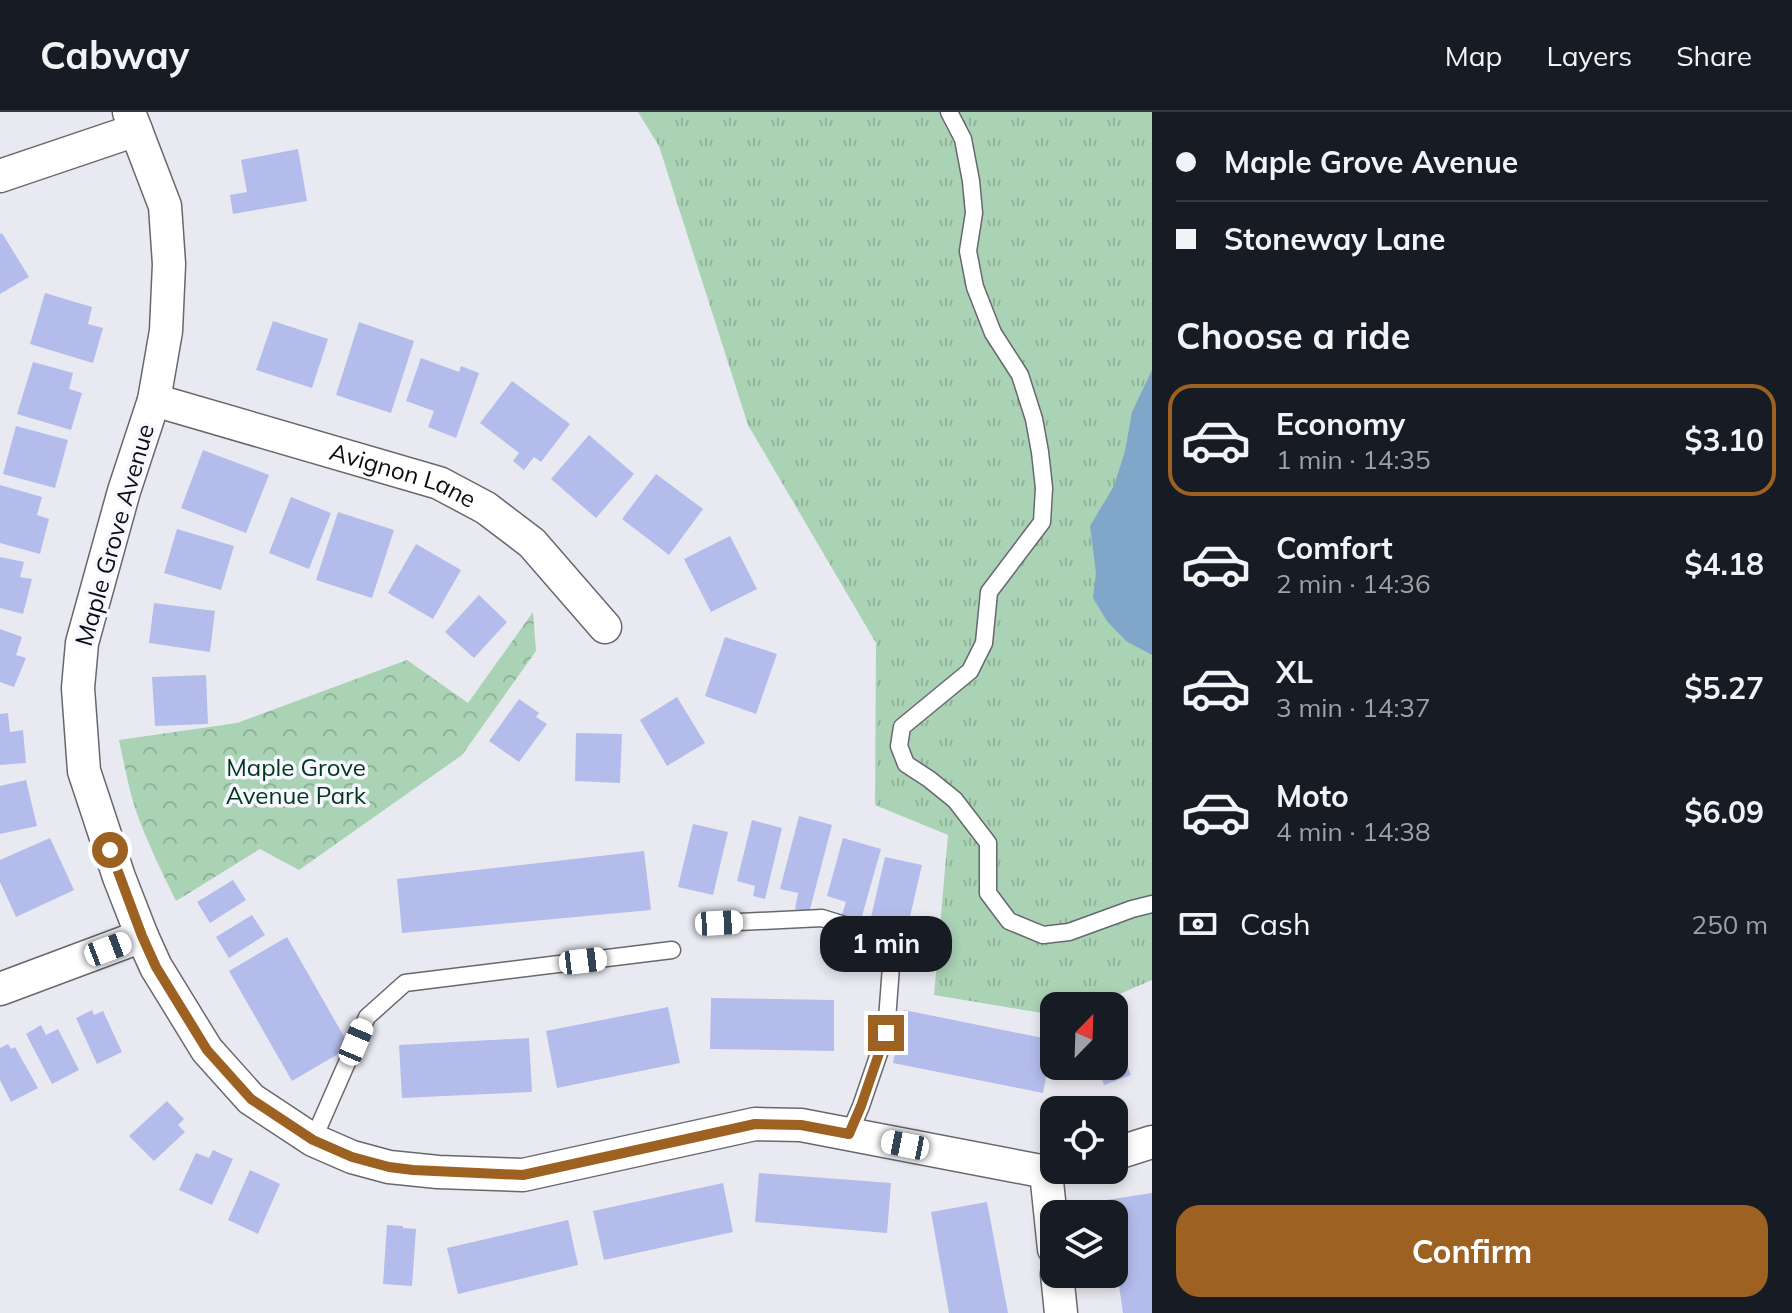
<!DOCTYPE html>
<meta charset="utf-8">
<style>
:root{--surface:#171b24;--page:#242831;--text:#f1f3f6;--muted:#9ea1a6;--line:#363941;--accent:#9d6222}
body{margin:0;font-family:Mulish,sans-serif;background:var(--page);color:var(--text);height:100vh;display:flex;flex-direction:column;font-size:30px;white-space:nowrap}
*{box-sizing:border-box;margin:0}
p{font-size:26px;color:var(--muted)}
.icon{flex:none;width:44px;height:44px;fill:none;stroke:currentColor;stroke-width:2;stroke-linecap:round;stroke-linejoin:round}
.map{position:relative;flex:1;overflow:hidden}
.sheet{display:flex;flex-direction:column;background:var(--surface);width:640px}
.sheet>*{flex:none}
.guide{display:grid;align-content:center;height:176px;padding:0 24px;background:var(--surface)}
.needle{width:52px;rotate:23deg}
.fabs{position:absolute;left:1040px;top:880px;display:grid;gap:16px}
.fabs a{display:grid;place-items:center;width:88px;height:88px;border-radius:16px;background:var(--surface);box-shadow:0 4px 12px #0003;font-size:40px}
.end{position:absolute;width:36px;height:36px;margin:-18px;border:10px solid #9d6222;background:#fff;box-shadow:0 0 0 4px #fff}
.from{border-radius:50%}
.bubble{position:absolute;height:56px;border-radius:24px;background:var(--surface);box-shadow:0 4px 12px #0003;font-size:26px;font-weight:700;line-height:56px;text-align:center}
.car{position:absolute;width:24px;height:48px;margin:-24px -12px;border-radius:10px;box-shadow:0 0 6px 2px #0007;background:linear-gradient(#fff 24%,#345 0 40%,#fff 0 76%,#345 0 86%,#fff 0)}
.guide b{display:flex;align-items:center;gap:28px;height:76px;font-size:30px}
.guide b+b{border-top:2px solid var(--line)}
.guide i{width:20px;height:20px;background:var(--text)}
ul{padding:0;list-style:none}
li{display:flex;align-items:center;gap:24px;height:112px;margin:0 16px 12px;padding:0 8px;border:4px solid transparent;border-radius:24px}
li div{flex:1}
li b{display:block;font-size:30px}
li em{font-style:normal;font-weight:700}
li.current{border-color:var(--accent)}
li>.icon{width:72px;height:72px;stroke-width:1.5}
h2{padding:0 24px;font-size:36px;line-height:96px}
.pay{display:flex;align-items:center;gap:20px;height:88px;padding:0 24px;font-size:30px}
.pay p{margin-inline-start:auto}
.cta{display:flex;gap:16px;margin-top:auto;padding:16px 24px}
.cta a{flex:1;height:92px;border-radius:24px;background:var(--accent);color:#fff;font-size:32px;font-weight:700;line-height:92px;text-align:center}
header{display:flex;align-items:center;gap:48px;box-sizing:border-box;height:112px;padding:0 40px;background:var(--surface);border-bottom:2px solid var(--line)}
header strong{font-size:38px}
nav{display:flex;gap:44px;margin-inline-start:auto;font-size:28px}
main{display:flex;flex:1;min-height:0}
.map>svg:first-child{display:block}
.grass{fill:url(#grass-tufts)}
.park{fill:url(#park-crowns)}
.water{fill:#80a6ca}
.building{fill:#b4bceb}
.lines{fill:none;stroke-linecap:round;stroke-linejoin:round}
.service-casing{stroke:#67686f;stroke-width:19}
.minor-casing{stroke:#67686f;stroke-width:35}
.service{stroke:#fff;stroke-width:16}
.minor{stroke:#fff;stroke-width:32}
.route{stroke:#9d6222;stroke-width:10}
.labels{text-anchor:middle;stroke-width:7;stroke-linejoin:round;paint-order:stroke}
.street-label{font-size:24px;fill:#0b0c0e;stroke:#f6f7ff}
.park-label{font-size:24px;fill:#003718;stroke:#f6f7ff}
</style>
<header>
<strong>Cabway</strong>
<nav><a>Map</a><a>Layers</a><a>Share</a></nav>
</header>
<main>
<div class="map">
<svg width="1152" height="1201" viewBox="0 0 1152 1201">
<defs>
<pattern id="grass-tufts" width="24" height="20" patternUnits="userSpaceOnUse" patternTransform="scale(2)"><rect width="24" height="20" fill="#aad2b4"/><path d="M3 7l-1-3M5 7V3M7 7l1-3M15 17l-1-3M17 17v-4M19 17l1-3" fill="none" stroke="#91b39a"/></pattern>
<pattern id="park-crowns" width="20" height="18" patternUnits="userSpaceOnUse" patternTransform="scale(2)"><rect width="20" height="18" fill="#aad2b4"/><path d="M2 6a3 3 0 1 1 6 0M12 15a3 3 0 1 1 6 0" fill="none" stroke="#91b39a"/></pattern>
</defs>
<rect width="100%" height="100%" fill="#e9eaf1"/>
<polygon class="grass" points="638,0 1152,0 1152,868 1092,894 1054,894 1054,903 934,883 948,723 875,693 876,531 748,313 659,34"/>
<path class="park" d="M533 500 536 539 462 643 299 758 260 737 176 789C161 758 146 728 135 696 128 673 124 651 119 628L237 611 407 548 468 591Z"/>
<polygon class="water" points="1152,258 1152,543 1126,529 1107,509 1093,486 1096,461 1090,414 1114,374 1125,339 1132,300"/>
<g class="building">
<polygon points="298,37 307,89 233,102 230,83 247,80 241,48"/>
<polygon points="2,121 29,165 0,182 0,122"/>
<polygon points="45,181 92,195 88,212 103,216 93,251 30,232"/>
<polygon points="273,209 328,227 312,276 256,258"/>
<polygon points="359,210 414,229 391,301 336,283"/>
<polygon points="421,246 459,260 461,254 479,261 456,326 428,315 434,299 406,289"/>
<polygon points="33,250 73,261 69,277 82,281 71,318 17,302"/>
<polygon points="512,269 570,312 541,350 534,345 524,358 513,349 519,341 480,311"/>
<polygon points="16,314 68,328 55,376 3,362"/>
<polygon points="589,323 634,362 596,406 551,367"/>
<polygon points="203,338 269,363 246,421 181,396"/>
<polygon points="656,362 703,397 669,443 622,407"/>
<polygon points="0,373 42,385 37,403 49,407 40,442 0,431"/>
<polygon points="291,385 331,401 309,457 269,441"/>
<polygon points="338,400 394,418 372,486 316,468"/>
<polygon points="177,417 234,434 221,478 164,461"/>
<polygon points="730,424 757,477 711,500 684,447"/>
<polygon points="416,432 461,458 433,507 388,481"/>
<polygon points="0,445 24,450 20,465 32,467 23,502 0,496"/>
<polygon points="479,483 507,510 474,546 445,520"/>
<polygon points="154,491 215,499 210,540 149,531"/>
<polygon points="0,517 22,525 16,543 26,546 14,575 0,570"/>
<polygon points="725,525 777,542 756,602 705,584"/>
<polygon points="206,563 208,612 155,614 152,565"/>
<polygon points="677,585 705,631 667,654 640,608"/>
<polygon points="519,587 539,601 536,605 547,612 519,650 489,629"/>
<polygon points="8,601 10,620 23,618 26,651 0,653 0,602"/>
<polygon points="576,621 622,622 620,671 575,669"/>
<polygon points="26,668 37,714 0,722 0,674"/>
<polygon points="799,704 832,713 809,801 795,797 798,781 780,777"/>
<polygon points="752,708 782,716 765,787 753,784 755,774 737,769"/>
<polygon points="693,712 728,720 713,783 678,775"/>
<polygon points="50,726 74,778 16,805 0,770 0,748"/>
<polygon points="843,726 881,737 860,811 841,806 846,790 827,784"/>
<polygon points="644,739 651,798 402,821 397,767"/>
<polygon points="885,745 922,753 905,826 886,822 889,809 871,805"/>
<polygon points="233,768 246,788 210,811 197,790"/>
<polygon points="252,803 265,823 229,846 216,825"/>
<polygon points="287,825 350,935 292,969 229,859"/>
<polygon points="711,886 834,888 834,939 710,937"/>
<polygon points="668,895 680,951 557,976 546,919"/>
<polygon points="92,898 94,903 103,899 122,940 97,952 76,906"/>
<polygon points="904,898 1053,928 1043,981 893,951"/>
<polygon points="41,913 46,923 58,917 79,958 52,972 26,922"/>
<polygon points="1114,921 1131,963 1104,973 1097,954 1114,954"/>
<polygon points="529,926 532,980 402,986 399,933"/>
<polygon points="8,932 11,937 15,935 38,976 11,990 0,968 0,936"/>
<polygon points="167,989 184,1007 178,1013 185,1020 154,1049 129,1024"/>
<polygon points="213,1038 233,1047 212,1093 179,1078 196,1041 209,1046"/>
<polygon points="250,1058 280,1072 258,1122 228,1108"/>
<polygon points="759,1061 891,1071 887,1121 755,1110"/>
<polygon points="723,1071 733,1120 604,1148 593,1099"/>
<polygon points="1152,1081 1152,1201 1123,1201 1114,1139 1114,1102 1108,1102 1106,1088"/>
<polygon points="987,1090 1008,1201 949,1201 931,1100"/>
<polygon points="568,1108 578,1153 458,1182 447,1136"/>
<polygon points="387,1113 403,1114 403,1116 416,1117 412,1174 383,1172"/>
</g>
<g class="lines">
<defs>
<g id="service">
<polyline points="949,0 963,27 971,69 974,101 968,139 975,175 993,221 1020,263 1034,307 1040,340 1044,376 1042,410 989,480 984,531 970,559 902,615 899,634 906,652 929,667 955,688 988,731 988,781 1009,809 1043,823 1069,820 1132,797 1152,792"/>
<polyline points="719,811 822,806 893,828 886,921 861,994 849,1022"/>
<polyline points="313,1028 367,905 405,871 672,838"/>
</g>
<g id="minor">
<polyline points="129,0 165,94 169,152 166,219 154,288 124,379 82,531 78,576 84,659 119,765 142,824 156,855 207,938 251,987 313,1028 352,1045 389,1055 438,1060 523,1063 755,1012 801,1013 1046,1060 1054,1058"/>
<polyline points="0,64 136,18"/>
<path id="s1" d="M154 288 439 371 486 396 532 431 605 515"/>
<polyline points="0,877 142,824"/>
<polyline points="1114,1042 1152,1030"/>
<polyline points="1046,1060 1054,1137"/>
<polyline points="1057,1162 1061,1201"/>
</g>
</defs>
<use href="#service" class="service-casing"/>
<use href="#minor" class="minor-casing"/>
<use href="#service" class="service"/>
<use href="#minor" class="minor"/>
</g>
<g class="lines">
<polyline class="route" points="110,738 142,824 156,855 207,938 251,987 313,1028 352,1045 389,1055 413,1058 523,1063 755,1012 801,1013 849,1022 861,994 886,921"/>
</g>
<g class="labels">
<g class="street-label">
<text dy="8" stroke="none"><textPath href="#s1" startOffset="260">Avignon Lane</textPath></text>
<text transform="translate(115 423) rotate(-74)" y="8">Maple Grove Avenue</text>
</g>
<g class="park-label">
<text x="296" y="664">Maple Grove<tspan x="296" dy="28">Avenue Park</tspan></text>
</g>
</g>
</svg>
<div class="fabs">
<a><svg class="needle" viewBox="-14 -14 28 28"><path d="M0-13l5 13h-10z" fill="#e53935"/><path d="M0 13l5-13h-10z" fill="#9ea1a6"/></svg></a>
<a><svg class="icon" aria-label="locate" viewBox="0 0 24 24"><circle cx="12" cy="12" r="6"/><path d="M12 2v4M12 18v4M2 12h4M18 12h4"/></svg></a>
<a><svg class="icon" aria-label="layers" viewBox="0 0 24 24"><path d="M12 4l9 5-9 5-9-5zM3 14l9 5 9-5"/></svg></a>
</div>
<i class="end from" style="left:110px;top:738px"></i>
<i class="end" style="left:886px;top:921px"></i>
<div class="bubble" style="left:820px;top:804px;width:132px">1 min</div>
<i class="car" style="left:719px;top:811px;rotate:87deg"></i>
<i class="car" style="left:108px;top:837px;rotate:69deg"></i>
<i class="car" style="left:583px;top:849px;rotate:83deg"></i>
<i class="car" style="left:356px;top:930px;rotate:23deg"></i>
<i class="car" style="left:905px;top:1033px;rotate:281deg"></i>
</div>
<section class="sheet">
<div class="guide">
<b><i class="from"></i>Maple Grove Avenue</b>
<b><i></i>Stoneway Lane</b>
</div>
<h2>Choose a ride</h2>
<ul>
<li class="current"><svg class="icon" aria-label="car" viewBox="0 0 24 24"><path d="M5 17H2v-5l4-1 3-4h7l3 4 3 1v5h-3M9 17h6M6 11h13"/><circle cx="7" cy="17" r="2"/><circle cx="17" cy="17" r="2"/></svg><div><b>Economy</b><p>1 min · 14:35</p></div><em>$3.10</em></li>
<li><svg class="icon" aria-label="car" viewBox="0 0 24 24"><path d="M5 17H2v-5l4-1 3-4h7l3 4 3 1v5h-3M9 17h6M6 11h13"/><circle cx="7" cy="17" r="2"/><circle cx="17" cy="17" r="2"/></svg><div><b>Comfort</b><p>2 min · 14:36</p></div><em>$4.18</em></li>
<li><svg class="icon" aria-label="car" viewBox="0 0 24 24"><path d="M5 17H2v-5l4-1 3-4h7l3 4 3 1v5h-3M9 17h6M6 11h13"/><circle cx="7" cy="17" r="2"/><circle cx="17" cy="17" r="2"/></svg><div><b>XL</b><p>3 min · 14:37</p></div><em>$5.27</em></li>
<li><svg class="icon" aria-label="car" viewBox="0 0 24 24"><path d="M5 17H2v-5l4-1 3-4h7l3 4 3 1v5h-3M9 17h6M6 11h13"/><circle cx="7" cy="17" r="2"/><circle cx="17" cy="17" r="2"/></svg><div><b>Moto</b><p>4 min · 14:38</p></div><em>$6.09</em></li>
</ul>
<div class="pay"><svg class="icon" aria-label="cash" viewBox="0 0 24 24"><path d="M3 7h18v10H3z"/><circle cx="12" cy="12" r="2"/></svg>Cash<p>250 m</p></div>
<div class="cta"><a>Confirm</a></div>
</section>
</main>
